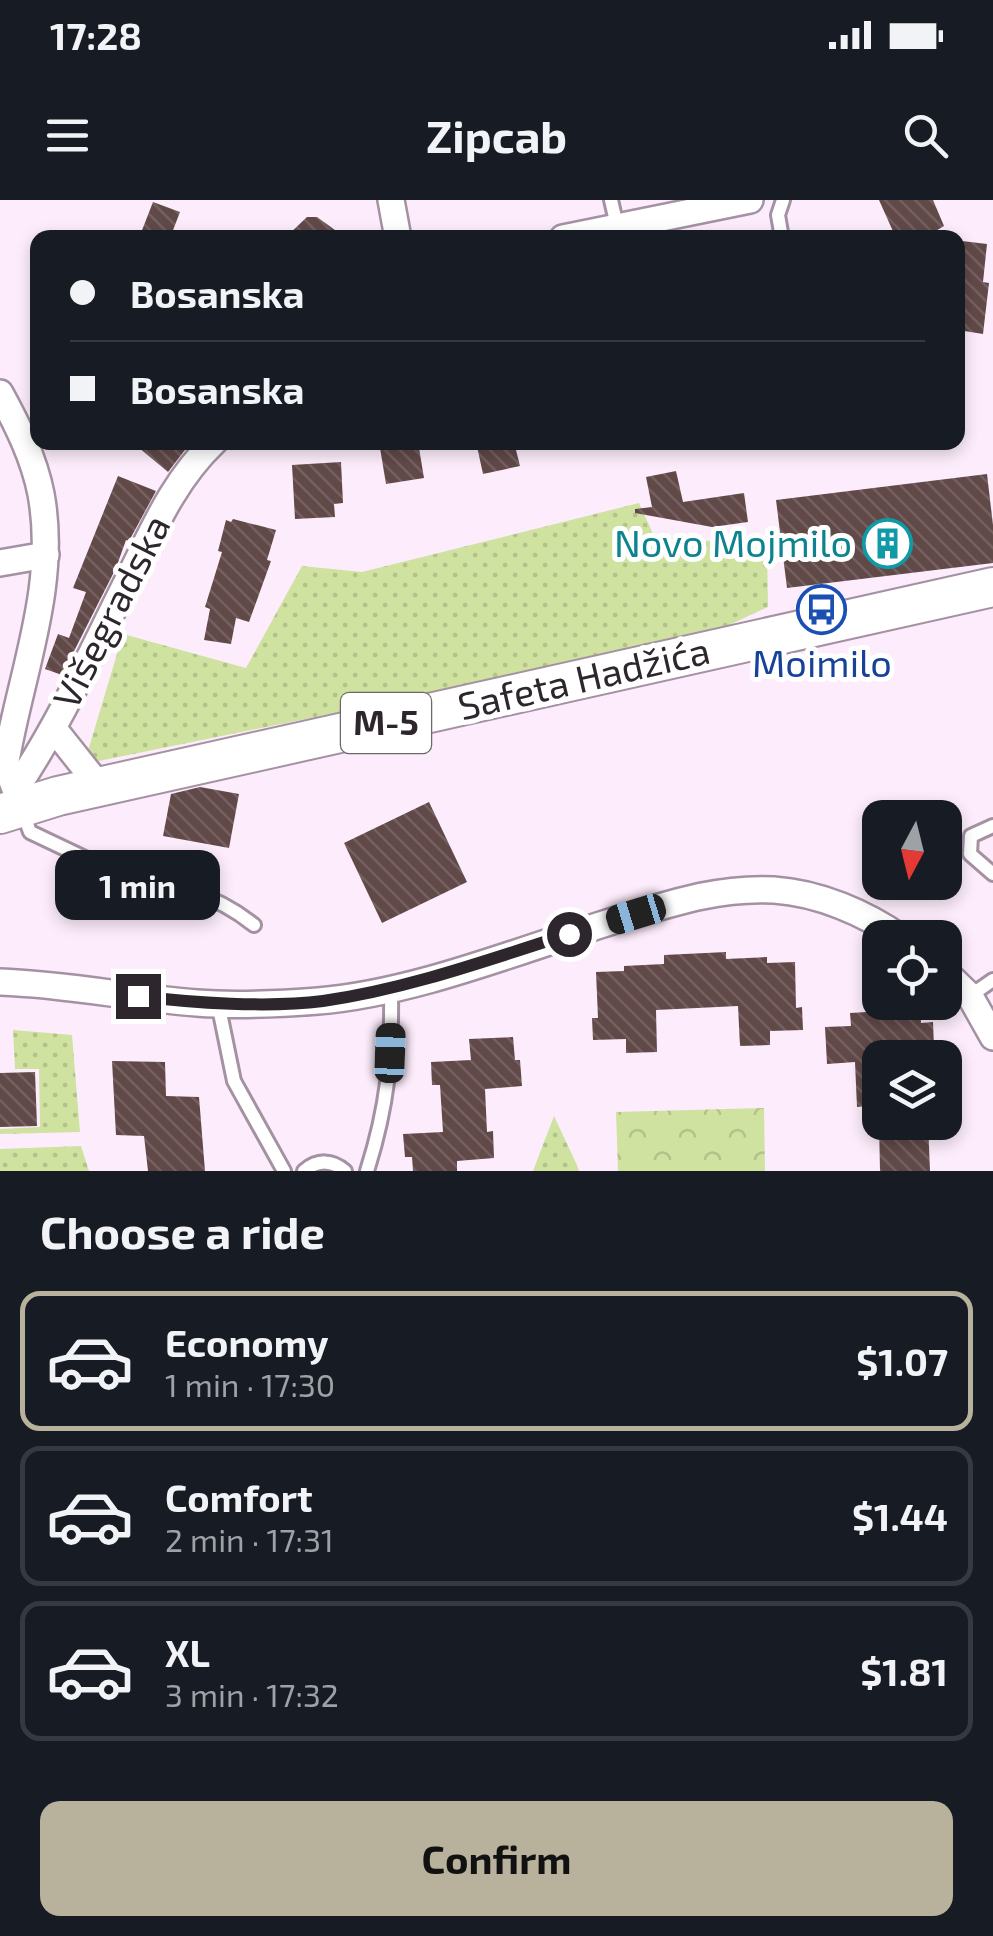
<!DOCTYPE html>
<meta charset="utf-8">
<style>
:root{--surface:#171b24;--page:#20242c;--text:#f1f3f6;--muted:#9ea1a6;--line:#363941;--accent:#b8b19c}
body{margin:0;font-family:"Exo 2",sans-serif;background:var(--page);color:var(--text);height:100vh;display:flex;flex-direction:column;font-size:38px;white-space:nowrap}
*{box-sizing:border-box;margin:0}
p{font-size:32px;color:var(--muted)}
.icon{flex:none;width:55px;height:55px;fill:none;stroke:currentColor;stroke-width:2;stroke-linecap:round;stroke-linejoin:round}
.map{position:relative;height:971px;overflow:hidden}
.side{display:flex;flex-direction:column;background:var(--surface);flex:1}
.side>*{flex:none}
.top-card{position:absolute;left:30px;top:30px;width:935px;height:220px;border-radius:20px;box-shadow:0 5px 15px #0003;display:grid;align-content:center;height:220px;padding:0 40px;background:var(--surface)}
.needle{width:65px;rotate:187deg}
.buttons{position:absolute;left:862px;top:600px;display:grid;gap:20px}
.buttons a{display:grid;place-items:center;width:100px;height:100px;border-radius:20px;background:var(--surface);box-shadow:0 5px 15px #0003;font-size:50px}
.end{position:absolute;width:45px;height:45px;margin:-22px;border:12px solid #2e262d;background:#fff;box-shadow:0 0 0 5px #fff}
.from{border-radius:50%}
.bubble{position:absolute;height:70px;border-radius:20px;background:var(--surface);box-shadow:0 5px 15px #0003;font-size:32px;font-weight:700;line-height:70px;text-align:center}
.car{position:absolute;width:30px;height:60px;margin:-30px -15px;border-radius:12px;box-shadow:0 0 8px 2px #0007;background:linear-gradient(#222 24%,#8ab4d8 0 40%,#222 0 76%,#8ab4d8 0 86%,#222 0)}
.top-card b{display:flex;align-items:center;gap:35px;height:95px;font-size:38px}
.top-card b+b{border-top:2px solid var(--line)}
.top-card i{width:25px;height:25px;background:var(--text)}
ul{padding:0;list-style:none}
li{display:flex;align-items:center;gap:30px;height:140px;margin:0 20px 15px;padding:0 20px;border:5px solid var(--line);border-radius:20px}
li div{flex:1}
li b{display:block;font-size:38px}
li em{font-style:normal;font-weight:700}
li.current{border-color:var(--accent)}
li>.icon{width:90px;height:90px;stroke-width:1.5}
h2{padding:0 40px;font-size:45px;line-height:120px}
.primary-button{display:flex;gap:20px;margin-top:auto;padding:20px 40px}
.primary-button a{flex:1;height:115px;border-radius:20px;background:var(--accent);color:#111;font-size:40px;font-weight:700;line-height:115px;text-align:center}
.status{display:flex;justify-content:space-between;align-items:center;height:70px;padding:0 50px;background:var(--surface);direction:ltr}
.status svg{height:28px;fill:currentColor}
header{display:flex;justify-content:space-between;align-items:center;height:130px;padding:0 40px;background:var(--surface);font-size:45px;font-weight:700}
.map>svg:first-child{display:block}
.grass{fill:url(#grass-dots)}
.park{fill:url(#park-crowns)}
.building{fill:url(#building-back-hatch)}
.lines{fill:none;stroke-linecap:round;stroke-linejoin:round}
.service-casing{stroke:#a492a3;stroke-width:18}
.minor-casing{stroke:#a492a3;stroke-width:30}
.primary-casing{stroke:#a492a3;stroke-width:42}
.service{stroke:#fff;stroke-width:12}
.minor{stroke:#fff;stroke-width:25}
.primary{stroke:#fff;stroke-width:38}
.route{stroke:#2e262d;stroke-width:12}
.labels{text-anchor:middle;stroke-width:10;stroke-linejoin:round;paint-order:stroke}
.shield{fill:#fff;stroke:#6d676c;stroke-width:2.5}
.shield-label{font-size:35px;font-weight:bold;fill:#2e262d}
.culture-label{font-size:38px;fill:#0d838f;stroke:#fff;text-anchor:end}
.street-label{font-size:38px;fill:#2e262d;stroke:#fff}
.transit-label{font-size:38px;fill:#164399;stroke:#fff}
</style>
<div class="status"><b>17:28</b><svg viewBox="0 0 49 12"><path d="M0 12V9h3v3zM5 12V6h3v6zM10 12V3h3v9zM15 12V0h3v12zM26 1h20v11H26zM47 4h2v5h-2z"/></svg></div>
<header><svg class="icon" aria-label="menu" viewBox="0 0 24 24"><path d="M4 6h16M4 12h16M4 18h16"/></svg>Zipcab<svg class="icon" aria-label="search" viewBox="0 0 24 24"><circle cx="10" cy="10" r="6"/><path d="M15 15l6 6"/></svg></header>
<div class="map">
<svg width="993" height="971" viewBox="0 0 993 971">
<defs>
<pattern id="grass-dots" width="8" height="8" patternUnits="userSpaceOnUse" patternTransform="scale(2.5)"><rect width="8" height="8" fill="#cfe2a0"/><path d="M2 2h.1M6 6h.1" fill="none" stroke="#b2c28a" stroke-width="1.8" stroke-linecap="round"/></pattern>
<pattern id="park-crowns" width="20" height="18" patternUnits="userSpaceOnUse" patternTransform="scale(2.5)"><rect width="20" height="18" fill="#cfe2a0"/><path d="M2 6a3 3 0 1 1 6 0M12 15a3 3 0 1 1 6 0" fill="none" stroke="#b2c28a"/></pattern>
<pattern id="building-back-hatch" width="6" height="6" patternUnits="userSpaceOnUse" patternTransform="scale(2.5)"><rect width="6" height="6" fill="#614948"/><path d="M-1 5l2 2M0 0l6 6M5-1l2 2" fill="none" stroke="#746060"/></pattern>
</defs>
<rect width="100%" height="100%" fill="#fdedfc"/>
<g class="grass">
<polygon points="639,303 654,336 767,346 768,407 699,439 84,564 123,434 246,468 302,366 362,372"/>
<polygon points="13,830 72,835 80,932 0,934 0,929 40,927 39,869 15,869"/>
<polygon points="554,916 577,965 579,971 533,971"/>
<polygon points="81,946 89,971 0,971 0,949"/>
</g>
<polygon class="park" points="764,908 765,971 618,971 616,912"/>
<g class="building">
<polygon points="879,0 933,0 944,26 924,38 896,38"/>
<polygon points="153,2 180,12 170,38 139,38"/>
<polygon points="307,17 317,17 346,38 285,38"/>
<polygon points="962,41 987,44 983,82 989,83 983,134 958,130"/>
<polygon points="132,242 191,242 168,272"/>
<polygon points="379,242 418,242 424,278 386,284"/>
<polygon points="476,242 514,242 520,266 483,274"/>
<polygon points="341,262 343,303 334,304 335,317 295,319 292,265"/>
<polygon points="676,271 683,302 744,293 748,322 712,327 635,313 635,309 652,307 646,277"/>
<polygon points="987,274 993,325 993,363 787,388 776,300"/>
<polygon points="118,276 156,291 129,341 126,340 116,368 62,475 45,469 58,434 69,438 86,392 73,388"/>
<polygon points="233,319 276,330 267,360 271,361 249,422 236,418 231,444 204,440 210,409 205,407 222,352 218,351 226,320 231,322"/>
<polygon points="200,587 239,594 229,648 163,636 171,594"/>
<polygon points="429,602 467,682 382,723 344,643"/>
<polygon points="726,752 726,759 767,757 767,763 795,762 796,808 802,807 803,830 770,831 770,845 740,846 738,806 656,810 657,852 626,853 626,839 593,840 592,818 598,818 596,772 624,771 624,766 664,764 664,755"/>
<polygon points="883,802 920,802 921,823 933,822 934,847 924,848 924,858 880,858 880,905 857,907 855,862 827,864 825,827 851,826 850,813 884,811"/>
<polygon points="513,837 515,860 520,860 522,886 485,889 487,932 493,931 494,958 457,961 457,971 413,971 412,957 405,957 403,934 443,932 440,885 432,885 431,862 471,860 469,839"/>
<polygon points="112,861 165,862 166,896 199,897 205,971 148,971 144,936 116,935"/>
<polygon points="35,872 37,926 0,927 0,873"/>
<polygon points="879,922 928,922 930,971 880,971"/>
</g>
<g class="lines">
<defs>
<g id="service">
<polyline points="611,0 617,26"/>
<polyline points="782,38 778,15 783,0"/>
<polyline points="23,613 30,632 110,670 134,694"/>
<polyline points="993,626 971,636 970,654 993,674"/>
<path d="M125 685C174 682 215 694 254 725"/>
<polyline points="970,796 993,780"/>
<polyline points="218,803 234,881 284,971"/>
<path d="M304 971C318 959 332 960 345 971"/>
<path d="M367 971C388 905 392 857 391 788"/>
</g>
<g id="minor">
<polyline points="391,0 398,38"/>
<polyline points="563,38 750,0"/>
<path d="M0 193C17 224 34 258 41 294 58 385 21 473 6 561 9 579 18 590 20 608"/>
<polyline points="0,363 46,355"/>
<polyline points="54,529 100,587"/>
<path d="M17 587C61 521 93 449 129 378 153 330 174 280 214 242"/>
<polyline points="945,772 970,796 993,837"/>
<path d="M0 782C66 784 131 798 197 803 235 806 279 804 318 801 418 793 529 746 626 717 675 702 722 687 774 690 819 693 865 713 901 738"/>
</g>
<polyline id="primary" points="0,614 58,596 993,387"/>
</defs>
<use href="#service" class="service-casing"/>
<use href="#minor" class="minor-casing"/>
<use href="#primary" class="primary-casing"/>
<use href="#service" class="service"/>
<use href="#minor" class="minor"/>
<use href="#primary" class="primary"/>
</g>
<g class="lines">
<path class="route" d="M138 796C193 803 268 808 323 801 407 789 488 760 569 734"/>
</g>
<defs>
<symbol id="building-ring" viewBox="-11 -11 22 22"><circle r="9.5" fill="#fff" stroke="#0f9aa8" stroke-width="1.5"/><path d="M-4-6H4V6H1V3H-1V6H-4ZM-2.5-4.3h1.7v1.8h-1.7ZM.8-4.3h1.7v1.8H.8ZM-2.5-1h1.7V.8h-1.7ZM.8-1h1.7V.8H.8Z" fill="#0f9aa8"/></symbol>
<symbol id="bus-ring" viewBox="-11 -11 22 22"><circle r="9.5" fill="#fff" stroke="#1a4fb4" stroke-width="1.5"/><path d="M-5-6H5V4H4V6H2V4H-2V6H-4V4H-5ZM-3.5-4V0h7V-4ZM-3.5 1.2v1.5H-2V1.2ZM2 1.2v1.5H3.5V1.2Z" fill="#1a4fb4"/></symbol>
</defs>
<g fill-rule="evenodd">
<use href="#building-ring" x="860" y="316" width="55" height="55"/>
<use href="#bus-ring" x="794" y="382" width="55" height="55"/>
</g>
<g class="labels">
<rect class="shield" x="341" y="493" width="90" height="60" rx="8"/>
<g class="shield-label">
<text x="386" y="535">M-5</text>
</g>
<g class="culture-label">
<text x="852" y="357">Novo Mojmilo</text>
</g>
<g class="street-label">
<text transform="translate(112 412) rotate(-63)" y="13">Višegradska</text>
<text transform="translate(584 479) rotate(-13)" y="13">Safeta Hadžića</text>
</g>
<g class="transit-label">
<text x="822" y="477">Moimilo</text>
</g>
</g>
</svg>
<div class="buttons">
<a><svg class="needle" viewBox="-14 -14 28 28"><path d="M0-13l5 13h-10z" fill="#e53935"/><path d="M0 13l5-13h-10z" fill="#9ea1a6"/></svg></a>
<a><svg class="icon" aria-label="locate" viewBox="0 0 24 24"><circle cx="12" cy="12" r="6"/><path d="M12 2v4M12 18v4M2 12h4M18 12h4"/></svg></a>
<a><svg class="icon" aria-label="layers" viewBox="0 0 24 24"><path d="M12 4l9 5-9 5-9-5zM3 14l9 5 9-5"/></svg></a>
</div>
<i class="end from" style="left:569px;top:734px"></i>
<i class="end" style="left:138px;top:796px"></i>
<div class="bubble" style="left:55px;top:650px;width:165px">1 min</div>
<i class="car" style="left:636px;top:714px;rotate:253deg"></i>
<i class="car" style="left:390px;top:853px;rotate:2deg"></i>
<div class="top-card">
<b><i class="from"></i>Bosanska</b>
<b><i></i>Bosanska</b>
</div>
</div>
<section class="side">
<h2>Choose a ride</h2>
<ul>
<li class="current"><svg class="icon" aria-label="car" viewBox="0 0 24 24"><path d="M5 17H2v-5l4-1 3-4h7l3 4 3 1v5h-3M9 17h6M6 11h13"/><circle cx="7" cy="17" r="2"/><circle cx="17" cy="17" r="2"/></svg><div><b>Economy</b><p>1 min · 17:30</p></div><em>$1.07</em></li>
<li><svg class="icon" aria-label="car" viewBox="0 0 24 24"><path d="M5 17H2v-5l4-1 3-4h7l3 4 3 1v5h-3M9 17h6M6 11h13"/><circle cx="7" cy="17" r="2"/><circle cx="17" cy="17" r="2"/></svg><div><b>Comfort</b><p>2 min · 17:31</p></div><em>$1.44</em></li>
<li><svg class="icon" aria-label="car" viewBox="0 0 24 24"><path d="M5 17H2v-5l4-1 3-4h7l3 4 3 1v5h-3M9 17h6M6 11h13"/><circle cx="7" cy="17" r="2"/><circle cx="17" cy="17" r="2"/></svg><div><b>XL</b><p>3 min · 17:32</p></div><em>$1.81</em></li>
</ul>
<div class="primary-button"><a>Confirm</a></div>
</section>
